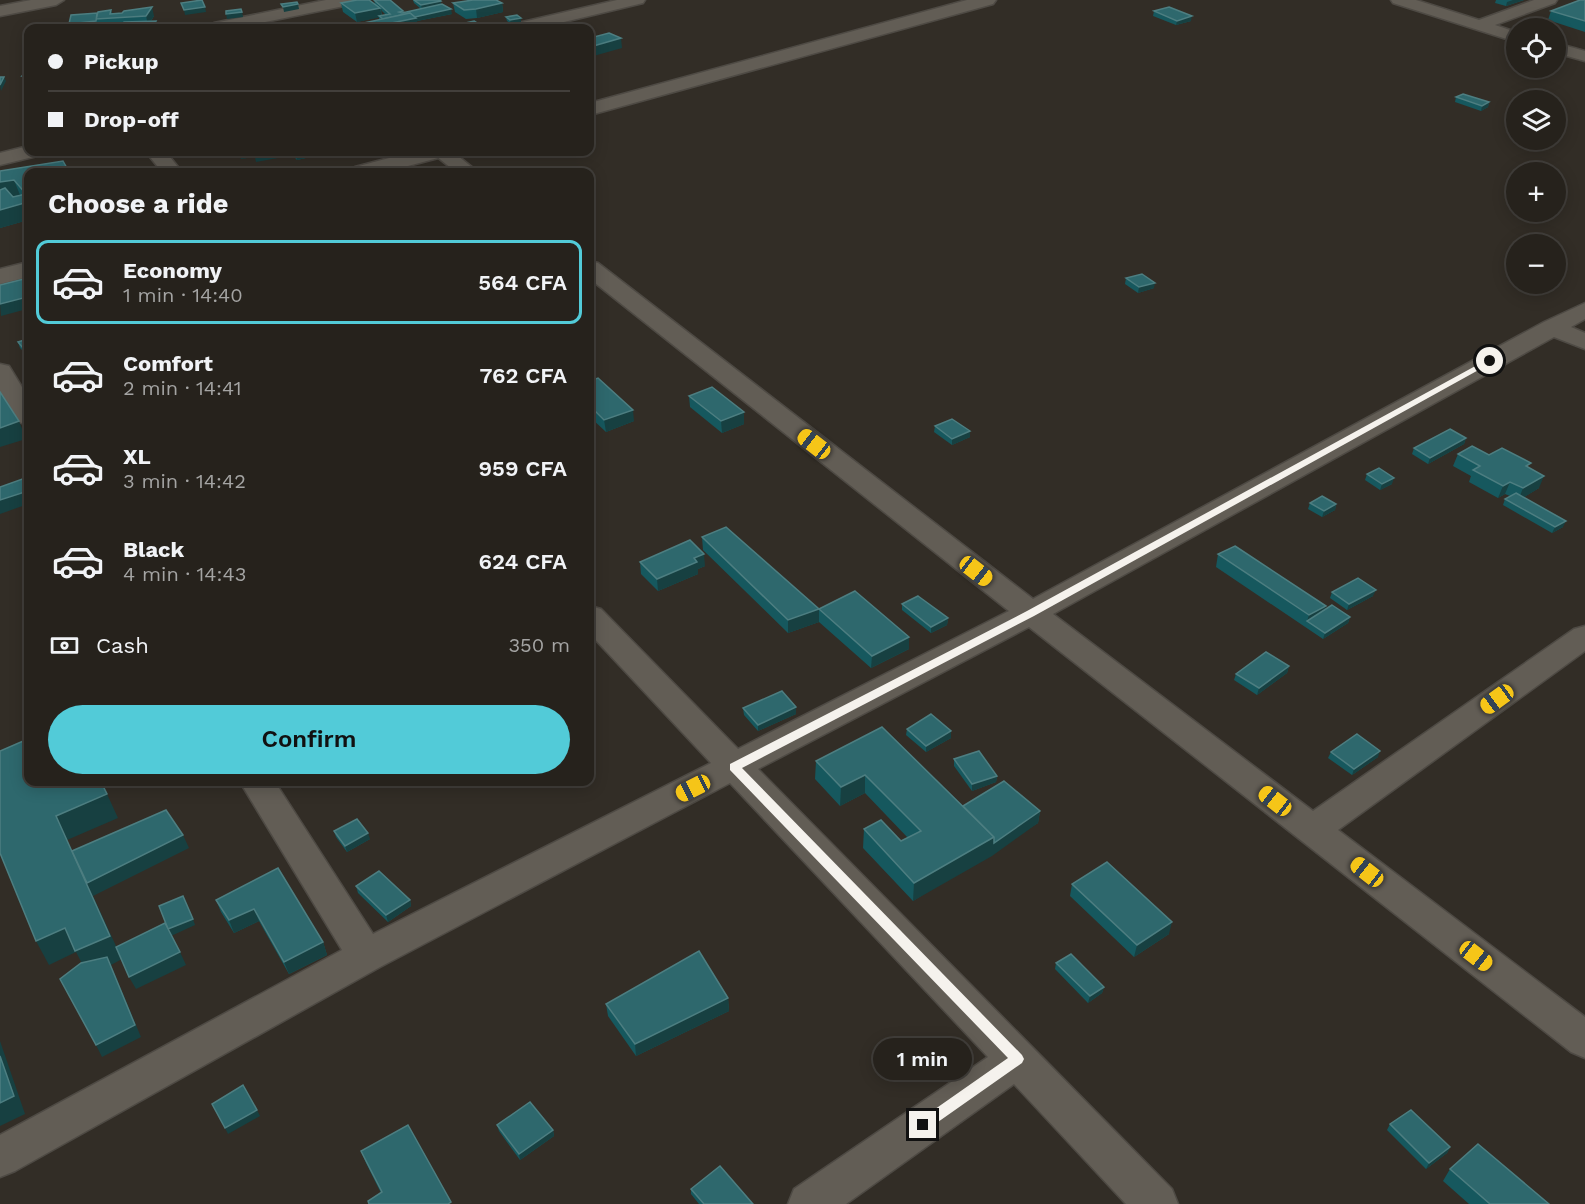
<!DOCTYPE html>
<meta charset="utf-8">
<style>
:root{--surface:#26221c;--page:#2e2a25;--text:#f1f3f6;--muted:#a4a4a3;--line:#423f3b;--accent:#52cbd8}
body{margin:0;font-family:"Work Sans",sans-serif;background:var(--page);color:var(--text);height:100vh;display:flex;flex-direction:column;font-size:22px;white-space:nowrap}
*{box-sizing:border-box;margin:0}
p{font-size:20px;color:var(--muted)}
.icon{flex:none;width:33px;height:33px;fill:none;stroke:currentColor;stroke-width:2;stroke-linecap:round;stroke-linejoin:round}
.map{position:relative;flex:1;overflow:hidden}
.side{position:absolute;left:24px;top:168px;width:570px;height:618px;display:flex;flex-direction:column;background:var(--surface);border-radius:12px;box-shadow:0 3px 15px #0003,0 0 0 2px var(--line)}
.side>*{flex:none}
.guide{position:absolute;left:24px;top:24px;width:570px;height:132px;border-radius:12px;box-shadow:0 3px 15px #0003,0 0 0 2px var(--line);display:grid;align-content:center;height:132px;padding:0 24px;background:var(--surface)}
.fabs{position:absolute;left:1506px;top:18px;display:grid;gap:12px}
.fabs a{display:grid;place-items:center;width:60px;height:60px;border-radius:50%;background:var(--surface);box-shadow:0 3px 15px #0003,0 0 0 2px var(--line);font-size:30px}
.end{position:absolute;width:27px;height:27px;margin:-14px;border:8px solid #f5f2ed;background:#111;box-shadow:0 0 0 3px #111}
.from{border-radius:50%}
.bubble{position:absolute;height:42px;border-radius:21px;background:var(--surface);box-shadow:0 3px 15px #0003,0 0 0 2px var(--line);font-size:20px;font-weight:600;line-height:42px;text-align:center}
.car{position:absolute;width:18px;height:36px;margin:-18px -9px;border-radius:8px;box-shadow:0 0 4px 2px #0007;background:linear-gradient(#f5c518 24%,#345 0 40%,#f5c518 0 76%,#345 0 86%,#f5c518 0)}
.guide b{display:flex;align-items:center;gap:21px;height:57px;font-size:22px}
.guide b+b{border-top:2px solid var(--line)}
.guide i{width:15px;height:15px;background:var(--text)}
ul{padding:0;list-style:none}
li{display:flex;align-items:center;gap:18px;height:84px;margin:0 12px 9px;padding:0 12px;border:3px solid transparent;border-radius:12px}
li div{flex:1}
li b{display:block;font-size:22px}
li em{font-style:normal;font-weight:600}
li.active{border-color:var(--accent)}
li>.icon{width:54px;height:54px;stroke-width:1.5}
h2{padding:0 24px;font-size:27px;line-height:72px}
.pay{display:flex;align-items:center;gap:15px;height:66px;padding:0 24px;font-size:22px}
.pay p{margin-inline-start:auto}
.button{display:flex;gap:12px;margin-top:auto;padding:12px 24px}
.button a{flex:1;height:69px;border-radius:36px;background:var(--accent);color:#111;font-size:24px;font-weight:600;line-height:69px;text-align:center}
.map>svg:first-child{display:block}
.lines{fill:none;stroke-linecap:round;stroke-linejoin:round}
.minor-casing{stroke:#4e4a44;stroke-width:3}
.tertiary-casing{stroke:#4e4a44;stroke-width:3}
.minor{fill:#625d55;fill-rule:evenodd}
.tertiary{fill:#625d55;fill-rule:evenodd}
.wall{fill:#16585e;fill-rule:evenodd}
.shaded-wall{fill:#174041}
.building{fill:#2e686d;stroke:#4d7e81;stroke-width:1.5}
.route{fill:#f5f2ed}
</style>
<div class="map">
<svg width="1585" height="1204" viewBox="0 0 1585 1204">
<rect width="100%" height="100%" fill="#322d26"/>
<g class="lines">
<defs>
<g id="minor">
<polygon points="31,0 64,0 56,5 0,16 0,6"/>
<polygon points="326,0 357,0 349,5 236,28 206,28 214,23"/>
<polygon points="617,0 645,0 643,3 539,28 512,28 514,24"/>
<polygon points="1391,0 1416,0 1479,20 1534,0 1557,0 1555,3 1495,25 1516,32 1516,42 1393,3"/>
<polygon points="1556,43 1585,51 1585,61 1556,53"/>
<polygon points="28,146 28,152 39,152 37,156 0,165 0,153"/>
<polygon points="146,152 166,152 182,172 162,172"/>
<polygon points="431,152 453,152 478,172 456,172"/>
<polygon points="590,261 598,263 1033,599 1544,322 1585,303 1585,319 1571,327 1585,333 1585,349 1554,337 1053,614 1313,811 1574,629 1585,626 1585,651 1338,830 1585,1017 1585,1058 1571,1052 1029,627 758,769 1172,1189 1178,1204 1126,1204 1014,1084 846,1204 788,1204 794,1189 988,1057 730,783 380,967 15,1171 0,1177 0,1135 342,950 240,782 275,782 373,934 711,763 590,634 590,606 601,609 738,749 1009,611 590,279"/>
<polygon points="0,364 9,366 28,397 28,425 19,422 0,392"/>
</g>
<g id="tertiary">
<polygon points="967,0 996,0 993,4 590,115 590,103"/>
<polygon points="412,152 445,152 442,157 385,172 352,172 355,167"/>
<polygon points="28,262 28,277 0,284 0,269"/>
</g>
</defs>
<use href="#minor" class="minor-casing"/>
<use href="#tertiary" class="tertiary-casing"/>
<use href="#minor" class="minor"/>
<use href="#tertiary" class="tertiary"/>
</g>
<g class="wall">
<path d="M374 0 403 11 404 13 421 9 414 3 413 0H440L441 4 452 14 417 21 418 27 410 28H346L345 27 379 20V17L357 22 343 12 341 3 375 4ZM381 9 382 11 386 15 382 16Z"/>
<polygon points="1496,0 1524,0 1506,6 1495,3"/>
<polygon points="1585,0 1585,32 1548,20 1551,11"/>
<polygon points="453,3 502,3 503,12 477,18 466,19 455,12"/>
<polygon points="111,10 112,14 154,16 151,21 156,21 158,26 156,28 120,28 120,27 99,28 97,23 97,26 71,28 97,15"/>
<polygon points="1154,11 1191,21 1176,25 1153,16"/>
<polygon points="506,17 521,22 511,24 507,21"/>
<polygon points="28,70 28,80 24,80 22,76"/>
<polygon points="1456,97 1489,102 1488,107 1481,111 1455,102"/>
<polygon points="290,152 332,152 297,160"/>
<polygon points="63,161 28,220 0,228 0,171"/>
<polygon points="1126,278 1154,288 1138,293 1125,284"/>
<polygon points="28,339 26,354 20,348 18,342"/>
<polygon points="590,381 634,421 606,432 590,417"/>
<polygon points="689,396 744,412 744,424 722,433 690,407"/>
<polygon points="935,426 970,437 952,445 934,432"/>
<polygon points="1466,438 1464,444 1428,464 1412,454 1414,448"/>
<polygon points="1458,454 1489,455 1529,468 1539,488 1524,497 1563,527 1552,533 1503,505 1505,499 1510,496 1505,494 1498,498 1469,482 1471,476 1453,466"/>
<polygon points="1367,474 1392,484 1380,490 1365,480"/>
<polygon points="1310,503 1336,504 1335,510 1322,517 1308,509"/>
<polygon points="702,537 819,609 909,637 909,649 871,668 819,622 788,633 703,550"/>
<polygon points="1218,554 1325,610 1350,617 1348,623 1323,639 1216,567"/>
<polygon points="640,562 705,566 698,569 698,574 658,591 641,574"/>
<polygon points="1332,592 1373,596 1347,610 1330,598"/>
<polygon points="902,604 948,618 947,625 931,633 902,610"/>
<polygon points="1289,666 1287,673 1257,695 1234,680 1236,674"/>
<polygon points="796,707 796,714 758,731 744,715 743,708"/>
<polygon points="882,727 963,806 1040,811 1038,823 913,901 863,848 864,829 901,841 908,838 865,793 840,806 815,779 816,761"/>
<polygon points="907,729 951,731 951,738 926,752 906,735"/>
<polygon points="1331,752 1378,757 1352,775 1328,758"/>
<polygon points="954,759 997,776 996,782 972,791 954,766"/>
<polygon points="334,831 370,839 347,852 336,837"/>
<polygon points="278,868 323,942 327,955 289,974 259,921 234,933 221,912 216,900"/>
<polygon points="1072,884 1169,934 1134,957 1070,896"/>
<polygon points="356,886 410,900 411,906 388,922 358,893"/>
<polygon points="1056,963 1104,987 1102,993 1088,1003 1055,969"/>
<polygon points="728,998 729,1011 636,1056 608,1016 606,1004"/>
<polygon points="1390,1124 1450,1147 1447,1153 1426,1169 1387,1130"/>
<polygon points="497,1125 553,1130 554,1136 520,1160 499,1131"/>
<polygon points="361,1151 451,1202 381,1193 366,1163"/>
<polygon points="1450,1169 1549,1204 1469,1204 1443,1181"/>
<polygon points="691,1189 753,1204 699,1204 691,1194"/>
</g>
<g class="shaded-wall">
<polygon points="1513,0 1524,0 1506,6 1507,2"/>
<polygon points="441,1 441,5 422,9 421,5"/>
<polygon points="502,3 503,12 477,18 476,9"/>
<polygon points="298,4 299,9 284,12 283,7"/>
<polygon points="152,7 154,16 148,25 146,16"/>
<polygon points="205,7 206,12 185,15 184,10"/>
<polygon points="380,8 382,17 357,22 355,13"/>
<polygon points="451,9 452,14 417,21 418,27 410,28 367,28 389,22"/>
<polygon points="242,12 243,17 227,19 226,14"/>
<polygon points="1192,16 1191,21 1176,25 1177,21"/>
<polygon points="521,18 521,22 511,24 510,20"/>
<polygon points="96,19 97,26 71,28 69,24"/>
<polygon points="156,21 158,26 156,28 153,28 153,26"/>
<polygon points="482,26 483,28 471,28"/>
<polygon points="621,38 622,48 590,57 590,47"/>
<polygon points="4,77 6,81 1,91 0,85"/>
<polygon points="1489,102 1488,107 1481,111 1482,106"/>
<polygon points="239,152 253,152 255,157 241,159"/>
<polygon points="254,152 279,152 279,154 277,154 278,158 256,162"/>
<polygon points="295,152 332,152 297,160"/>
<polygon points="68,170 69,172 51,172"/>
<polygon points="14,180 20,195 0,199 0,182"/>
<polygon points="28,202 28,220 0,228 0,210"/>
<polygon points="1155,283 1154,288 1138,293 1139,287"/>
<polygon points="23,298 27,309 1,316 0,304"/>
<polygon points="28,346 28,353 26,354 23,348"/>
<polygon points="633,410 634,421 606,432 604,420"/>
<polygon points="744,412 744,424 722,433 721,421"/>
<polygon points="19,421 26,439 0,447 0,428"/>
<polygon points="970,431 970,437 952,445 952,439"/>
<polygon points="1466,438 1464,444 1428,464 1430,458"/>
<polygon points="1544,476 1539,488 1518,501 1523,488"/>
<polygon points="1394,478 1392,484 1380,490 1382,484"/>
<polygon points="1510,482 1505,494 1498,498 1503,486"/>
<polygon points="28,491 28,504 0,514 0,500"/>
<polygon points="1336,504 1335,510 1322,517 1324,511"/>
<polygon points="1566,521 1563,527 1552,533 1555,527"/>
<polygon points="704,554 705,566 698,569 698,574 658,591 657,579 694,558"/>
<polygon points="1376,590 1373,596 1347,610 1349,604"/>
<polygon points="1326,606 1322,618 1307,621 1309,615"/>
<polygon points="819,609 819,622 788,633 788,620"/>
<polygon points="1350,617 1348,623 1323,639 1325,633"/>
<polygon points="948,618 947,625 931,633 931,627"/>
<polygon points="909,637 909,649 871,668 872,656"/>
<polygon points="1289,666 1287,673 1257,695 1259,688"/>
<polygon points="796,707 796,714 758,731 758,725"/>
<polygon points="951,731 951,738 926,752 926,746"/>
<polygon points="1380,751 1378,757 1352,775 1354,769"/>
<polygon points="865,775 865,793 840,806 841,787"/>
<polygon points="997,776 996,782 972,791 972,784"/>
<polygon points="107,794 118,818 67,840 87,883 183,835 189,848 93,896 122,959 111,965 141,1037 102,1057 96,1045 88,975 76,952 49,965 36,941 56,816"/>
<polygon points="1040,811 1038,823 992,856 913,901 914,883"/>
<polygon points="368,833 370,839 347,852 345,846"/>
<polygon points="410,900 411,906 388,922 386,915"/>
<polygon points="254,909 259,921 234,933 229,920"/>
<polygon points="193,919 195,925 171,936 168,929"/>
<polygon points="1172,922 1169,934 1134,957 1137,945"/>
<polygon points="323,942 327,955 289,974 284,962"/>
<polygon points="180,952 186,965 136,989 129,977"/>
<polygon points="1104,987 1102,993 1088,1003 1090,996"/>
<polygon points="728,998 729,1011 636,1056 635,1044"/>
<polygon points="0,1041 25,1114 0,1126"/>
<polygon points="257,1110 260,1116 228,1134 225,1128"/>
<polygon points="553,1130 554,1136 520,1160 519,1154"/>
<polygon points="1450,1147 1447,1153 1426,1169 1429,1163"/>
</g>
<g class="building">
<polygon points="202,0 205,7 184,10 181,3"/>
<polygon points="357,0 369,0 380,8 355,13 341,3"/>
<polygon points="374,0 390,0 403,11 399,12 402,13 442,4 451,9 415,17 410,13 383,19 379,16 390,14"/>
<polygon points="414,0 440,0 441,1 421,5"/>
<polygon points="473,0 496,0 502,3 476,9 464,10 453,3"/>
<polygon points="1580,0 1585,0 1585,21 1551,11"/>
<polygon points="297,2 298,4 283,7 281,4"/>
<polygon points="152,7 146,16 96,19 98,12 111,10 110,14 122,13 124,11"/>
<polygon points="1169,7 1192,16 1177,21 1154,11"/>
<polygon points="241,9 242,12 226,14 226,11"/>
<polygon points="97,13 96,21 69,24 71,15"/>
<polygon points="410,13 416,18 367,28 347,28 345,27"/>
<polygon points="517,15 521,18 510,20 506,17"/>
<polygon points="156,21 153,26 120,27 124,22"/>
<polygon points="474,21 482,26 471,28 451,28 448,27"/>
<polygon points="609,33 621,38 590,47 590,38"/>
<polygon points="28,70 28,76 22,76"/>
<polygon points="0,77 4,77 0,85"/>
<polygon points="1463,94 1489,102 1482,106 1456,97"/>
<polygon points="63,161 68,170 51,172 28,172 28,202 0,210 0,190 5,188 13,197 26,194 14,180 0,182 0,171"/>
<polygon points="1142,274 1155,283 1139,287 1126,278"/>
<polygon points="28,278 28,307 23,298 0,304 0,285"/>
<polygon points="28,339 28,346 23,348 18,342"/>
<polygon points="598,378 633,410 604,420 590,406 590,381"/>
<polygon points="712,387 744,412 721,421 689,396"/>
<polygon points="0,392 19,421 0,428"/>
<polygon points="952,419 970,431 952,439 935,426"/>
<polygon points="1450,429 1466,438 1430,458 1414,448"/>
<polygon points="1472,446 1489,455 1502,448 1531,463 1526,466 1544,476 1523,488 1510,482 1503,486 1473,470 1480,466 1458,454"/>
<polygon points="1379,468 1394,478 1382,484 1367,474"/>
<polygon points="28,477 28,491 0,500 0,487"/>
<polygon points="1516,493 1566,521 1555,527 1505,499"/>
<polygon points="1322,496 1336,504 1324,511 1310,503"/>
<polygon points="726,527 819,609 788,620 702,537"/>
<polygon points="690,540 704,554 694,558 697,562 657,579 640,562"/>
<polygon points="1235,546 1326,606 1309,615 1218,554"/>
<polygon points="1358,578 1376,590 1349,604 1332,592"/>
<polygon points="855,591 909,637 872,656 819,609"/>
<polygon points="918,596 948,618 931,627 902,604"/>
<polygon points="1332,605 1350,617 1325,633 1307,621"/>
<polygon points="1266,652 1289,666 1259,688 1236,674"/>
<polygon points="782,691 796,707 758,725 743,708"/>
<polygon points="931,714 951,731 926,746 907,729"/>
<polygon points="882,727 994,837 914,883 864,829 881,820 901,841 921,831 865,775 841,787 816,761"/>
<polygon points="1357,734 1380,751 1354,769 1331,752"/>
<polygon points="28,739 28,782 101,782 107,794 56,816 110,936 75,951 65,928 36,941 0,853 0,751"/>
<polygon points="979,751 997,776 972,784 954,759"/>
<polygon points="1004,781 1040,811 994,843 994,837 963,806"/>
<polygon points="166,810 183,835 87,883 72,851"/>
<polygon points="357,819 368,833 345,846 334,831"/>
<polygon points="1107,862 1172,922 1137,945 1072,884"/>
<polygon points="278,868 323,942 284,962 254,909 229,920 216,900"/>
<polygon points="379,871 410,900 386,915 356,886"/>
<polygon points="183,896 193,919 168,929 159,906"/>
<polygon points="165,923 180,952 129,977 116,947"/>
<polygon points="699,951 728,998 635,1044 606,1004"/>
<polygon points="1071,954 1104,987 1090,996 1056,963"/>
<polygon points="107,957 135,1025 96,1045 60,979 81,963"/>
<polygon points="0,1056 14,1096 0,1103"/>
<polygon points="243,1085 257,1110 225,1128 212,1104"/>
<polygon points="530,1102 553,1130 519,1154 497,1125"/>
<polygon points="1411,1110 1450,1147 1429,1163 1390,1124"/>
<polygon points="408,1125 451,1202 448,1204 369,1204 368,1201 382,1192 361,1151"/>
<polygon points="1478,1144 1549,1204 1490,1204 1450,1169"/>
<polygon points="720,1166 753,1204 704,1204 691,1189"/>
</g>
<polygon class="route" points="1490,358 1494,361 1493,362 1034,616 742,768 1022,1055 1024,1059 1022,1063 928,1129 923,1131 918,1129 916,1125 918,1121 1008,1058 730,770 730,764 1027,611"/>
</svg>
<div class="fabs">
<a><svg class="icon" aria-label="locate" viewBox="0 0 24 24"><circle cx="12" cy="12" r="6"/><path d="M12 2v4M12 18v4M2 12h4M18 12h4"/></svg></a>
<a><svg class="icon" aria-label="layers" viewBox="0 0 24 24"><path d="M12 4l9 5-9 5-9-5zM3 14l9 5 9-5"/></svg></a>
<a>+</a>
<a>−</a>
</div>
<i class="end from" style="left:1490px;top:361px"></i>
<i class="end" style="left:923px;top:1125px"></i>
<div class="bubble" style="left:873px;top:1038px;width:99px">1 min</div>
<i class="car" style="left:814px;top:444px;rotate:308deg"></i>
<i class="car" style="left:976px;top:571px;rotate:128deg"></i>
<i class="car" style="left:1497px;top:699px;rotate:234deg"></i>
<i class="car" style="left:693px;top:788px;rotate:243deg"></i>
<i class="car" style="left:1275px;top:801px;rotate:308deg"></i>
<i class="car" style="left:1367px;top:872px;rotate:308deg"></i>
<i class="car" style="left:1476px;top:956px;rotate:128deg"></i>
<div class="guide">
<b><i class="from"></i>Pickup</b>
<b><i></i>Drop-off</b>
</div>
<section class="side">
<h2>Choose a ride</h2>
<ul>
<li class="active"><svg class="icon" aria-label="car" viewBox="0 0 24 24"><path d="M5 17H2v-5l4-1 3-4h7l3 4 3 1v5h-3M9 17h6M6 11h13"/><circle cx="7" cy="17" r="2"/><circle cx="17" cy="17" r="2"/></svg><div><b>Economy</b><p>1 min · 14:40</p></div><em>564 CFA</em></li>
<li><svg class="icon" aria-label="car" viewBox="0 0 24 24"><path d="M5 17H2v-5l4-1 3-4h7l3 4 3 1v5h-3M9 17h6M6 11h13"/><circle cx="7" cy="17" r="2"/><circle cx="17" cy="17" r="2"/></svg><div><b>Comfort</b><p>2 min · 14:41</p></div><em>762 CFA</em></li>
<li><svg class="icon" aria-label="car" viewBox="0 0 24 24"><path d="M5 17H2v-5l4-1 3-4h7l3 4 3 1v5h-3M9 17h6M6 11h13"/><circle cx="7" cy="17" r="2"/><circle cx="17" cy="17" r="2"/></svg><div><b>XL</b><p>3 min · 14:42</p></div><em>959 CFA</em></li>
<li><svg class="icon" aria-label="car" viewBox="0 0 24 24"><path d="M5 17H2v-5l4-1 3-4h7l3 4 3 1v5h-3M9 17h6M6 11h13"/><circle cx="7" cy="17" r="2"/><circle cx="17" cy="17" r="2"/></svg><div><b>Black</b><p>4 min · 14:43</p></div><em>624 CFA</em></li>
</ul>
<div class="pay"><svg class="icon" aria-label="cash" viewBox="0 0 24 24"><path d="M3 7h18v10H3z"/><circle cx="12" cy="12" r="2"/></svg>Cash<p>350 m</p></div>
<div class="button"><a>Confirm</a></div>
</section>
</div>
